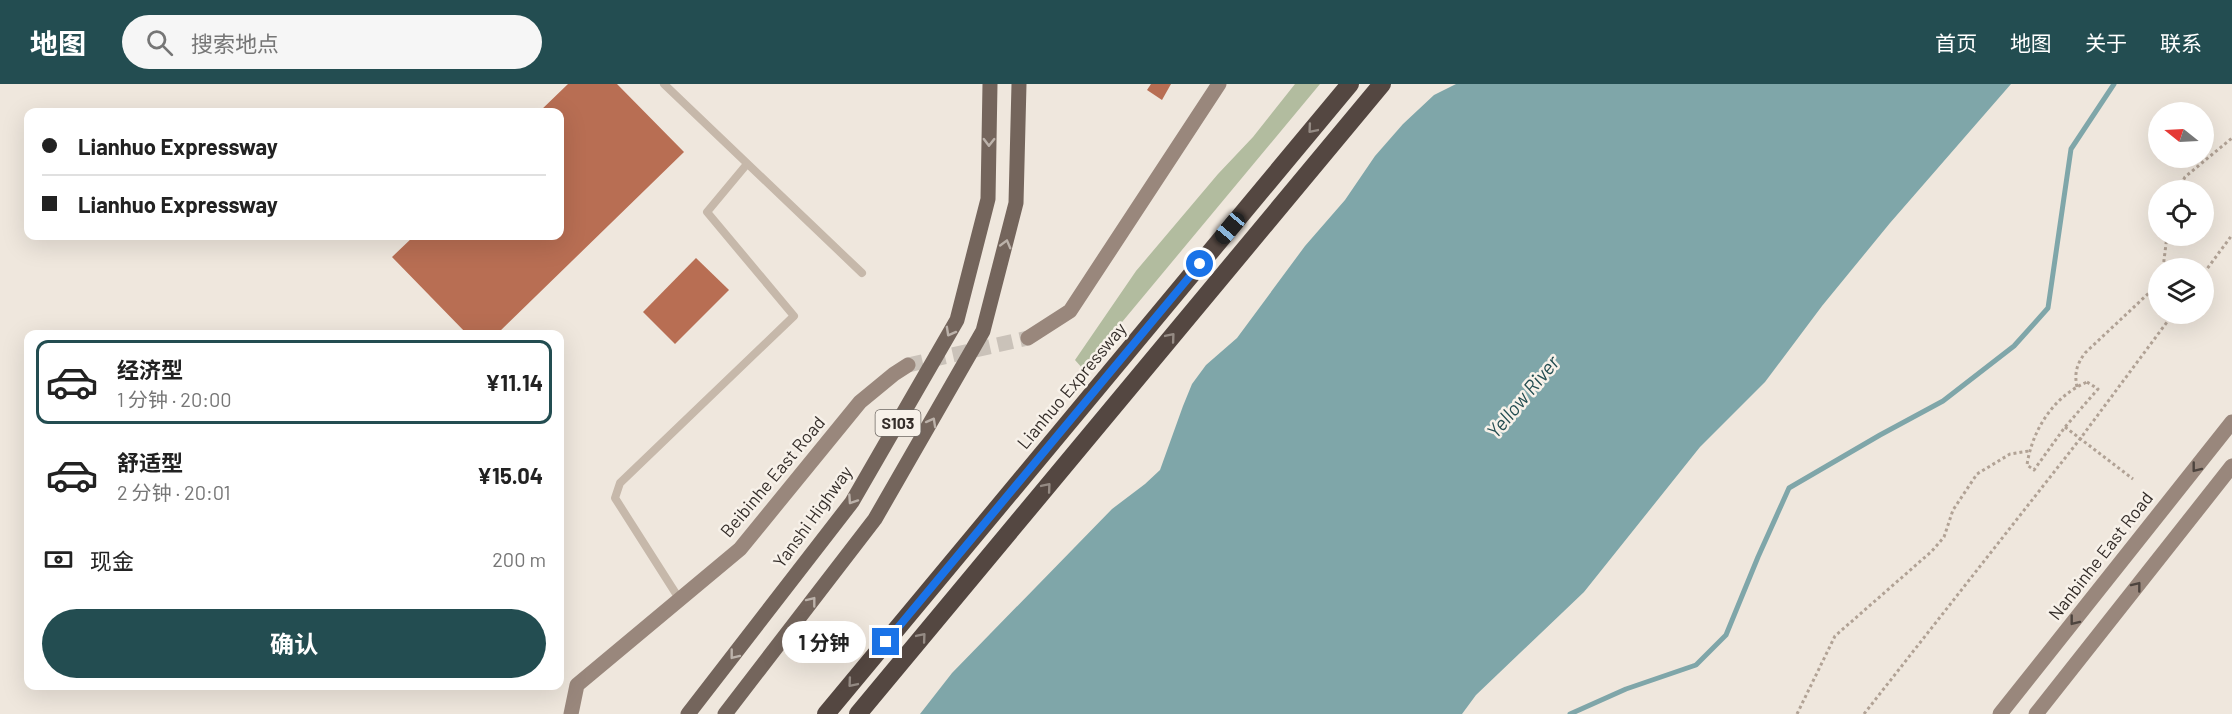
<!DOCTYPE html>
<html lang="zh">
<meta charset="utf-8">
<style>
:root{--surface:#fff;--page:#f6f6f6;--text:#222;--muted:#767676;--line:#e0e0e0;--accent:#234d51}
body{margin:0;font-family:Barlow,"Noto Sans SC",sans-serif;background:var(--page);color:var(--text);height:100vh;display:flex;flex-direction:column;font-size:22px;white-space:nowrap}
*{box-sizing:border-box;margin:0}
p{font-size:20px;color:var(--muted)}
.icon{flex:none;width:33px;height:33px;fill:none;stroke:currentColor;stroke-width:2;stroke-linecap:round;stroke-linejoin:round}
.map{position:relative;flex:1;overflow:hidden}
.sheet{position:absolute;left:24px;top:246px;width:540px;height:360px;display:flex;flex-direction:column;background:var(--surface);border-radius:12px;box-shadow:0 6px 24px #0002}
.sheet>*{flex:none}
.hud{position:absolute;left:24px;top:24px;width:540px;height:132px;border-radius:12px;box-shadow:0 6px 24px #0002;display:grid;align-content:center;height:132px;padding:0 18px;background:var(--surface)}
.needle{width:39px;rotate:288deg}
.controls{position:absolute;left:2148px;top:18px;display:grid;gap:12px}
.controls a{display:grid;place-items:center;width:66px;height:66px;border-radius:50%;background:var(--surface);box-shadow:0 6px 24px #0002;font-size:30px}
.end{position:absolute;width:27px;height:27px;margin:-14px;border:8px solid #1a73e8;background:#fff;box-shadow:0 0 0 3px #fff}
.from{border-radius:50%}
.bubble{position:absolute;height:42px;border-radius:21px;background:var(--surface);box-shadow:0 6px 24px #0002;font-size:20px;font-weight:700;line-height:42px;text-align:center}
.car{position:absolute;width:18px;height:36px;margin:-18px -9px;border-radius:8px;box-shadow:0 0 4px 2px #0007;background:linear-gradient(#222 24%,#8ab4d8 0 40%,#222 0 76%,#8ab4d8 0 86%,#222 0)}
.hud b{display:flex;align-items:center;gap:21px;height:57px;font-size:22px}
.hud b+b{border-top:2px solid var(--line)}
.hud i{width:15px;height:15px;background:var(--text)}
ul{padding:10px 0 0;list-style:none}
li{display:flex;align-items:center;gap:18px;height:84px;margin:0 12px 9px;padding:0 6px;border:3px solid transparent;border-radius:12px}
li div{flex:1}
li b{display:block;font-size:22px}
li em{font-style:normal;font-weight:700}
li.selected{border-color:var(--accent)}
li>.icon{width:54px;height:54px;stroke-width:1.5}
.pay{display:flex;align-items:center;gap:15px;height:66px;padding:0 18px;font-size:22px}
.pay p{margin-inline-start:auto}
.cta{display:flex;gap:12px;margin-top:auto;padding:12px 18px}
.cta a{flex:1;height:69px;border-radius:36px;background:var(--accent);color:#fff;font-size:24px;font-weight:700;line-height:69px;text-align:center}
header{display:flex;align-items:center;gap:36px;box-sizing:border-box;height:84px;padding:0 30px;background:var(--accent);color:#fff}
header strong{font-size:28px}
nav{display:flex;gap:33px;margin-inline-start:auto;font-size:21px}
.search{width:420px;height:54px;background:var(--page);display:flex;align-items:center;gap:15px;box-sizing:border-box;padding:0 21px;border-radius:33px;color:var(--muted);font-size:22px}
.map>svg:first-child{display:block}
.green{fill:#b2bc9f}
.water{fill:#7fa6a9}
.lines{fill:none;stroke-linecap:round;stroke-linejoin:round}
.stream{stroke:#7fa6a9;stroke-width:5}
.building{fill:#b86e53}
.secondary-tunnel{stroke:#cac2b9;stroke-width:15;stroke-dasharray:15 8;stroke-linecap:butt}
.path{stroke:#b1a295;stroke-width:3;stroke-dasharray:3 3;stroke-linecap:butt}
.lane{stroke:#c6b8aa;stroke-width:8}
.secondary{stroke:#99877c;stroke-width:15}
.primary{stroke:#74655c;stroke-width:15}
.highway{stroke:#544741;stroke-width:18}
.oneway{stroke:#958b84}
.oneway2{stroke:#bcb2aa}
.oneway3{stroke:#4d443e}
.route{stroke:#1a73e8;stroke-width:8}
.labels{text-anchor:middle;stroke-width:5;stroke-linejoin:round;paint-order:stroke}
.shield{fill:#f7f1e9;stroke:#6e6863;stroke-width:1.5}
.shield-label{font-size:16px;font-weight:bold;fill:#342d29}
.street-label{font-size:18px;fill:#342d29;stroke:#f7f1e9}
.water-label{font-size:20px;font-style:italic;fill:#234d51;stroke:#f7f1e9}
</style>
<header>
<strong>地图</strong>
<div class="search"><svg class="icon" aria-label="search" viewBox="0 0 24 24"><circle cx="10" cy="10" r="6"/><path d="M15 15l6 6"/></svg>搜索地点</div>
<nav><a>首页</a><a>地图</a><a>关于</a><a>联系</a></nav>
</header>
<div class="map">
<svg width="2232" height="630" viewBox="0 0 2232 630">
<rect width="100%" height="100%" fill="#efe7dd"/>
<polygon class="green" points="1295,0 1320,0 1083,285 1075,276 1136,187 1218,90 1253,53"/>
<polygon class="water" points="1456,0 2011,0 1890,139 1822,222 1765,298 1700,363 1584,508 1476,611 1462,630 920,630 952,589 1112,425 1145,400 1160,386 1183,322 1192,300 1206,281 1237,254 1305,162 1345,116 1375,72 1403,40 1434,11"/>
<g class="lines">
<polyline class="stream" points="1570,630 1626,605 1696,581 1726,551 1758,473 1789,404 1880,351 1943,317 2014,262 2048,224 2071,65 2114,0"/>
</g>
<g class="building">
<polygon points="568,0 617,0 684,68 497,250 467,250 392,173 414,152 560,152 560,28 539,28"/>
<polygon points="1151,0 1171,0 1162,16 1147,6"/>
<polygon points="696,174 729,206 675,260 643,228"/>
</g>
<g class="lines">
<polyline class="secondary-tunnel" points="908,281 1028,254"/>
<g class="path">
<polyline points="2178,106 2185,93 2232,54"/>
<polyline points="2163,184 2167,152"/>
<polyline points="2204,189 2232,151"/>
<path d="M2087 298 2098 305 2065 343 2034 386 2027 381C2032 346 2054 312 2087 298Z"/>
<path d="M2077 303C2074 289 2077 280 2085 269L2151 207 2158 194"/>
<polyline points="2065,343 2133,395"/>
<polyline points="1797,630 1835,552 1932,467 1944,453 1953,426 1977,390 2010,370 2029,367"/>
<polyline points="1864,630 2080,355 2173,230"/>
</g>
<g class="lane">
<polyline points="664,0 862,189"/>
<polyline points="680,516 615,414 620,399 794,232 707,128 747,80"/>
</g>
<g class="secondary">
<polyline points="1028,254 1070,227 1219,0"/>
<polyline points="571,630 577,601 740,465 860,318 894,290 908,281"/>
<polyline points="2000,630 2232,338"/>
<polyline points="2036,630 2232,382"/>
</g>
<g class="primary">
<polyline points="688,630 852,418 957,236 988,115 990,0"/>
<polyline points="725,630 875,435 983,247 1016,119 1019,0"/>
</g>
<g class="highway">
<polyline points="826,630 1350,0"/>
<polyline points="858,630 1382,0"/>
</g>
</g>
<defs><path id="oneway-chevron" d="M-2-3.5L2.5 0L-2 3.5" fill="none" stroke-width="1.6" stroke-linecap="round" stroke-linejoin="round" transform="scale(1.5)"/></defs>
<g class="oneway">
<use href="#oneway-chevron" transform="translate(1312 45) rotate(130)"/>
<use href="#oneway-chevron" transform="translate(1171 253) rotate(-50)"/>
<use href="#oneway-chevron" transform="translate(1047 403) rotate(-50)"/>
<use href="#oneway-chevron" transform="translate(922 553) rotate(-50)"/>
<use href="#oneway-chevron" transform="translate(852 599) rotate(130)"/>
</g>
<g class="oneway2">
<use href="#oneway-chevron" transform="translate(989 58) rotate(91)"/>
<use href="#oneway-chevron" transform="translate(1006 160) rotate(-75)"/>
<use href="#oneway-chevron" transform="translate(950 248) rotate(119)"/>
<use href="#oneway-chevron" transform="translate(932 338) rotate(-61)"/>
<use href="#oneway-chevron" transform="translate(852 416) rotate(124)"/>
<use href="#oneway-chevron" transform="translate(812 517) rotate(-52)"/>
<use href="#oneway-chevron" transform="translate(734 571) rotate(128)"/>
</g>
<g class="oneway3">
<use href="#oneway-chevron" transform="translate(2196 384) rotate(128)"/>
<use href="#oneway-chevron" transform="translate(2137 502) rotate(-52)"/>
<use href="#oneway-chevron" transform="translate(2074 537) rotate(128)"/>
</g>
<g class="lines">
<polyline class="route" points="886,558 1200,180"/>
</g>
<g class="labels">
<rect class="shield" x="875.5" y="326" width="45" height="26" rx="4.5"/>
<g class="shield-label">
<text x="898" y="345">S103</text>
</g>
<g class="street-label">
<text transform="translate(1072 302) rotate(-50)" y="6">Lianhuo Expressway</text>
<text transform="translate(773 393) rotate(-50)" y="6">Beibinhe East Road</text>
<text transform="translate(813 433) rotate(-54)" y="6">Yanshi Highway</text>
<text transform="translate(2101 472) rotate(-52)" y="6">Nanbinhe East Road</text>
</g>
<g class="water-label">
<text transform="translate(1523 313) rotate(-50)" y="7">Yellow River</text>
</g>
</g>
</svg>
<div class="controls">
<a><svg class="needle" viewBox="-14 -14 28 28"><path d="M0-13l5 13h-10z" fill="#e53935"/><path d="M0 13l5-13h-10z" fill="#767676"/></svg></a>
<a><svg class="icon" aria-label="locate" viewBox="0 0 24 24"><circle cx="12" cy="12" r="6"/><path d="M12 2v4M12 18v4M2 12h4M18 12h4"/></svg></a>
<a><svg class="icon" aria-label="layers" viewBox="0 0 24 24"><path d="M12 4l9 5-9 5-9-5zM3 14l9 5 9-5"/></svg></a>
</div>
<i class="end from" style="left:1200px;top:180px"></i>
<i class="end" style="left:886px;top:558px"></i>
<div class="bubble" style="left:782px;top:537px;width:84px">1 分钟</div>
<i class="car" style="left:1230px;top:144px;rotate:220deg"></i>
<div class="hud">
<b><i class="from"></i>Lianhuo Expressway</b>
<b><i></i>Lianhuo Expressway</b>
</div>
<section class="sheet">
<ul>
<li class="selected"><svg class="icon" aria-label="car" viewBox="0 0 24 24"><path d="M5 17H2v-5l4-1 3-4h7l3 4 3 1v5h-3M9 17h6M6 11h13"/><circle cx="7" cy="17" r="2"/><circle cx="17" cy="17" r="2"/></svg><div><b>经济型</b><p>1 分钟 · 20:00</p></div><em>¥11.14</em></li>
<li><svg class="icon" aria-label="car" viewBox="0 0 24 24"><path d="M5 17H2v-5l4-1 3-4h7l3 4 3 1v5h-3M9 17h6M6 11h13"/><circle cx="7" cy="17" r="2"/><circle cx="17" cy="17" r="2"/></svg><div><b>舒适型</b><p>2 分钟 · 20:01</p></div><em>¥15.04</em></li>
</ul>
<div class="pay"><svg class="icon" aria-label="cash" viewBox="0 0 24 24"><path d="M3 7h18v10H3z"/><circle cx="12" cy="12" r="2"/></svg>现金<p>200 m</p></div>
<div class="cta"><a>确认</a></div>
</section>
</div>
